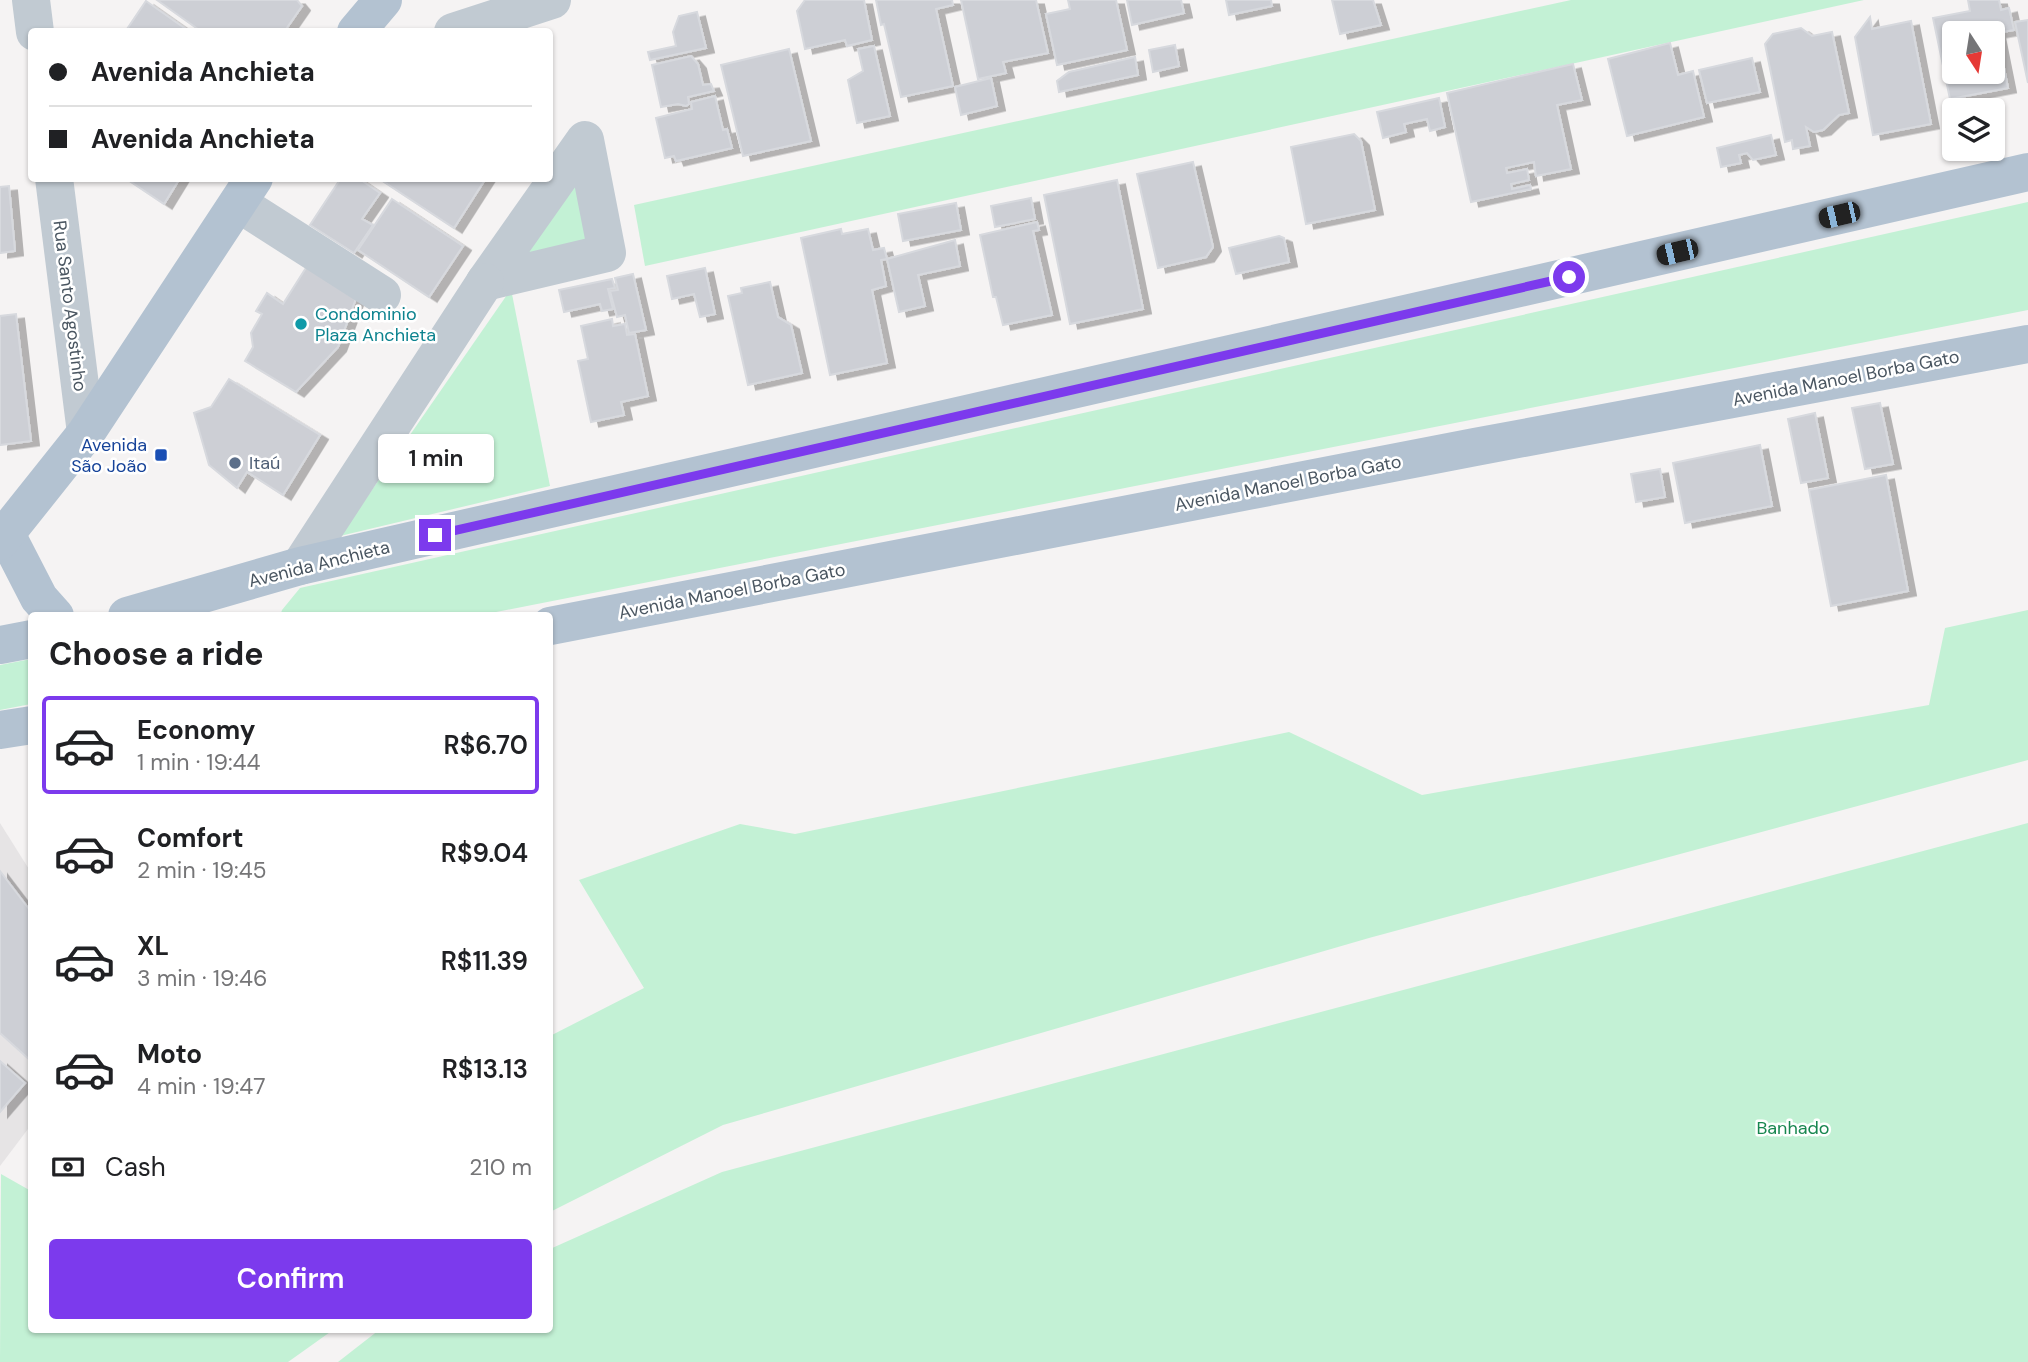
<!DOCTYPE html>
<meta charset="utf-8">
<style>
:root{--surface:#fff;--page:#f6f6f6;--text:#202124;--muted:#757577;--line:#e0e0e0;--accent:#7c3aed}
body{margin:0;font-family:"DM Sans",sans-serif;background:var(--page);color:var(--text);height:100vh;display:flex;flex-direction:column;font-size:26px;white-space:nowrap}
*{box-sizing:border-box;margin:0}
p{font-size:23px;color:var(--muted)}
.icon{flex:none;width:38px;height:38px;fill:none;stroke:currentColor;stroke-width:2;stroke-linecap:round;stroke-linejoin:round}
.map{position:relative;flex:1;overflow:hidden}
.drawer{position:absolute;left:28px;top:612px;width:525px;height:721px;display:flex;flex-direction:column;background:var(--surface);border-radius:7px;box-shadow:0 2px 5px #0004}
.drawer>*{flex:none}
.hud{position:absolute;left:28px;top:28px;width:525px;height:154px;border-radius:7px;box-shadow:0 2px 5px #0004;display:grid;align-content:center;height:154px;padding:0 21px;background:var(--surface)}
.needle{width:46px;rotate:168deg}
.tools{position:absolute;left:1942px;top:21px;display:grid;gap:14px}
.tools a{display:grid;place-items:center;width:63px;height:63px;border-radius:7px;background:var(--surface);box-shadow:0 2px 5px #0004;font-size:35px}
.end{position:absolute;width:32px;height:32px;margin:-16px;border:9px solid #7c3aed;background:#fff;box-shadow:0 0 0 4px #fff}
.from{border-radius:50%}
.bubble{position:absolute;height:49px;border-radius:7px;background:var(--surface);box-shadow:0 2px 5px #0004;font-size:23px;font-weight:600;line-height:49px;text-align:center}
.car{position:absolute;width:21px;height:42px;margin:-21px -10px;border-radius:9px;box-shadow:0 0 5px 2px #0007;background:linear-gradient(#222 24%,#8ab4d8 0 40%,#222 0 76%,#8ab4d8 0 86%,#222 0)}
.hud b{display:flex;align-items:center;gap:24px;height:66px;font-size:26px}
.hud b+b{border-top:2px solid var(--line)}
.hud i{width:18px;height:18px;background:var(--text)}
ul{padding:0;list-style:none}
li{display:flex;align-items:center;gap:21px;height:98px;margin:0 14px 10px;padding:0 7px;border:4px solid transparent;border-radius:7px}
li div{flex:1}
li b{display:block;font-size:26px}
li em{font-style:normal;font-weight:600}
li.selected{border-color:var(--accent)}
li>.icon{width:63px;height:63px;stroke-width:1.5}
h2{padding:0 21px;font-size:32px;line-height:84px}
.pay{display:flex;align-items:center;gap:18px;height:77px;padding:0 21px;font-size:26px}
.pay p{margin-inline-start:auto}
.primary-button{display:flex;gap:14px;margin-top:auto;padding:14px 21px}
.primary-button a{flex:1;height:80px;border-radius:7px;background:var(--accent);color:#fff;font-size:28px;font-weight:600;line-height:80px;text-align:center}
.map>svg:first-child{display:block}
.education{fill:#e6e4e5}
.green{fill:#c3f1d5}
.building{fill:#cdcfd5;stroke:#d7d9de;stroke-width:2;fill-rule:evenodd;filter:url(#shadow)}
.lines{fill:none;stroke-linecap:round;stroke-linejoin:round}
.minor{stroke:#c1cad2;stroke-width:38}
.major{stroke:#b3c2d1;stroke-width:38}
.route{stroke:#7c3aed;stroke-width:9}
.culture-dot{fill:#0f9aa8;stroke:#fff;stroke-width:2.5}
.transit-dot{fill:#1a4fb4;stroke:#fff;stroke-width:2.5}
.service-dot{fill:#5c6f8a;stroke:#fff;stroke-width:2.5}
.labels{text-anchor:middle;stroke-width:5;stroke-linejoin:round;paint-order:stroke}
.street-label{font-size:18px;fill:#4a5661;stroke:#fff}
.culture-label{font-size:18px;fill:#0d838f;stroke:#fff;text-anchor:start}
.transit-label{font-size:18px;fill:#164399;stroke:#fff;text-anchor:end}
.service-label{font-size:18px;fill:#4e5e75;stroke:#fff;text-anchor:start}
.park-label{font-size:18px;fill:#17864f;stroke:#fff}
</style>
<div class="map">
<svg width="2028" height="1362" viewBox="0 0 2028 1362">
<defs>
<filter id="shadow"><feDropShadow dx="8" dy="4.5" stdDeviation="0" flood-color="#0004"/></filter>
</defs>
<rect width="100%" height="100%" fill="#f5f3f3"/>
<polygon class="education" points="0,823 32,874 31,1125 0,1166"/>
<g class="green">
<polygon points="1571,0 1864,0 645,266 634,205"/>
<polygon points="577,180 590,244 520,258"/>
<polygon points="2028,202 2028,310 476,616 280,616 282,610 300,588"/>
<polygon points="511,289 550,486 340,536"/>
<polygon points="2028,610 2028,760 1369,938 723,1125 550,1212 550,1036 644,988 579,880 740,824 795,834 1289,732 1422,795 1929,705 1945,628"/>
<polygon points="31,659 31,704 0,710 0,665"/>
<polygon points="2028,823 2028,1362 338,1362 379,1330 550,1330 550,1249 722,1172"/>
<polygon points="1,1174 31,1191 32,1330 333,1330 288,1362 0,1362"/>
</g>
<g class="building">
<polygon points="157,0 297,0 302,6 284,32 202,32"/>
<polygon points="805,0 864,0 872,40 847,46 845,40 805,49 797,11"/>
<polygon points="876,0 952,0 953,5 936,9 953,86 901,97 884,24 881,25"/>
<polygon points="961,0 1036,0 1048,53 1003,62 1006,73 978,79"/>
<polygon points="1068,0 1116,0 1127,50 1057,65 1046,14 1070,9"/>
<polygon points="1127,0 1181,0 1184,13 1132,25"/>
<polygon points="1226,0 1271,0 1272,6 1229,15"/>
<polygon points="1332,0 1373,0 1381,25 1340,34"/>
<path d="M1968 0H1999L2001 10 2009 8 2014 30 1997 33 2008 88 1950 99 1933 18 1970 11ZM1955 33H1993V72H1955Z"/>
<polygon points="146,1 190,32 125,32"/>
<polygon points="697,12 706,48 650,60 648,52 676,46 673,32 679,16"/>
<polygon points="1870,17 1872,29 1911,21 1931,124 1873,135 1855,37"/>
<polygon points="2028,20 2028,83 2015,22"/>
<polygon points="1801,28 1812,36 1832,32 1849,113 1839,115 1823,130 1814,132 1806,127 1810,146 1793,149 1792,140 1785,142 1765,44 1773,34"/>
<polygon points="1670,43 1678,75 1693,71 1704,117 1627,136 1608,59"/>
<polygon points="1175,45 1179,66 1153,72 1149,50"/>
<polygon points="874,46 890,116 857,123 848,80 863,71 858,49"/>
<polygon points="789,49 811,141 743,156 721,65"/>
<polygon points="691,56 698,64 703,85 711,84 714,91 688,97 689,104 686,106 678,104 661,107 652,65"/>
<polygon points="1135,57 1138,75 1059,92 1057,81 1069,72"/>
<polygon points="1752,58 1760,92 1707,103 1699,70"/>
<polygon points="1573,64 1582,100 1557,105 1571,169 1536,176 1534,162 1506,168 1507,173 1527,169 1529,180 1511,184 1512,189 1530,185 1531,189 1471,202 1447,93"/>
<polygon points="991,78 997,106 961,115 955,87"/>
<polygon points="715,96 723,130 727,129 732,148 676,161 674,156 665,158 656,118 692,109 691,102"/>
<polygon points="1439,98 1445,127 1430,131 1427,119 1404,124 1406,132 1383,138 1377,112"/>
<polygon points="1354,134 1361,141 1375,210 1306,224 1291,147"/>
<polygon points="1771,135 1776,155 1753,160 1747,153 1739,155 1741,163 1721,167 1717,148"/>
<polygon points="1193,162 1213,247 1206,257 1158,268 1137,174"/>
<polygon points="125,178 180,178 164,204"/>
<polygon points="341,178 358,178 380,193 362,219 373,225 354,253 310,225"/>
<polygon points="378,178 486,178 454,228"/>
<polygon points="1117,180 1143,309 1070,324 1044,195"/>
<polygon points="9,186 15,251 0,253 0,187"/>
<polygon points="1031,198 1035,219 995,227 991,206"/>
<polygon points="392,199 463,246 429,297 358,250"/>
<polygon points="956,203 961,230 903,241 898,214"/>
<polygon points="1037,222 1039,230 1033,231 1052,315 1003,325 996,297 993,297 980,235"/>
<polygon points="841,229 842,234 868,229 873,250 884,248 887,259 881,260 886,286 872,290 887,363 830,375 801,238"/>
<polygon points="1279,236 1284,238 1289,262 1236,274 1229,248"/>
<polygon points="955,240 960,266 918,275 925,306 899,312 887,259"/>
<polygon points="309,263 358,293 338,347 296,392 245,361 253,347 251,333 262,314 256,311 267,293 283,304"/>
<polygon points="705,268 715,314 700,317 694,294 672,299 667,276"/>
<polygon points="633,274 646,330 629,333 625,315 617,317 610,291 618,290 615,278"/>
<polygon points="612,279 615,288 608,289 613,309 602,311 600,304 564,312 559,290"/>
<polygon points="770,282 778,317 791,325 802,373 748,385 728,296 742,293 741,288"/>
<polygon points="16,314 31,441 0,445 0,316"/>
<polygon points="612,319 613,326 625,324 627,335 635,334 648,396 621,402 624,415 591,422 578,361 588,359 581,326"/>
<polygon points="229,379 320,435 283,495 247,472 237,488 209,465 194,413 211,407"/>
<polygon points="1880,403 1893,464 1865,469 1852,408"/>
<polygon points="1815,413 1828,478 1801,483 1788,419"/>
<polygon points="1760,445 1772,506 1685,523 1673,463"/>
<polygon points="1660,469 1665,497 1636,502 1631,474"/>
<polygon points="1886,475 1908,591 1831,606 1809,490"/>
<polygon points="0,871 32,913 32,1062 0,1033"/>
<polygon points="0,1061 25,1083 0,1112"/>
</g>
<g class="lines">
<g class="minor">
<polyline points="31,0 35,32"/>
<polyline points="453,32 552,0"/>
<polygon points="585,140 607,253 485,282"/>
<polyline points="54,178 86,433"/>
<polyline points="238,203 382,295"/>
<polyline points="300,566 485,282"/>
</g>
<g class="major">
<polyline points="356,32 383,0"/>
<polyline points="0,536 6,534 39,598 55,616"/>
<polyline points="0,541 86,433 254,178"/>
<polyline points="127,616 300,566 2028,172"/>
<polyline points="550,626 1475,447 2028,344"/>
<polyline points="0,645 32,639"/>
<polyline points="0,730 32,725"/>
</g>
</g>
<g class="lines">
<polyline class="route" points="435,535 1569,277"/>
</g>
<circle class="culture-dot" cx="301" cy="324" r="7"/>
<rect class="transit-dot" x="154" y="448" width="14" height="14" rx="3.5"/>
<circle class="service-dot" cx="235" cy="463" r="7"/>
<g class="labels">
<g class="street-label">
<text transform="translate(70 306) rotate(83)" y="6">Rua Santo Agostinho</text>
<text transform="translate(1846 378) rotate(-11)" y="6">Avenida Manoel Borba Gato</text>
<text transform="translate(1288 483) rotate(-11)" y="6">Avenida Manoel Borba Gato</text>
<text transform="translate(319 564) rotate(-14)" y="6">Avenida Anchieta</text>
<text transform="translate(732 591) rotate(-11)" y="6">Avenida Manoel Borba Gato</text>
</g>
<g class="culture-label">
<text x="315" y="320">Condominio<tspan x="315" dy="21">Plaza Anchieta</tspan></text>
</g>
<g class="transit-label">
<text x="147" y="451">Avenida<tspan x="147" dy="21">São João</tspan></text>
</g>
<g class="service-label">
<text x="249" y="469">Itaú</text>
</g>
<g class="park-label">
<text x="1793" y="1134">Banhado</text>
</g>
</g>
</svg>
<div class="tools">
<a><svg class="needle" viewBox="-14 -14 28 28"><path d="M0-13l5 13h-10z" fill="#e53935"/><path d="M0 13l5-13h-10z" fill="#757577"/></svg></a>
<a><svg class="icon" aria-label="layers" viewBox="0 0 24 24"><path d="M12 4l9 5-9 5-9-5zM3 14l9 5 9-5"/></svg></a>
</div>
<i class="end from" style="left:1569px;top:277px"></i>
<i class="end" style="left:435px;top:535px"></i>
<div class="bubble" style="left:378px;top:434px;width:116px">1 min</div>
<i class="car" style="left:1839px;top:215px;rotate:257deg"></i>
<i class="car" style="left:1677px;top:252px;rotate:257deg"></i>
<div class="hud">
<b><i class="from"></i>Avenida Anchieta</b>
<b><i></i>Avenida Anchieta</b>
</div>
<section class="drawer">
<h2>Choose a ride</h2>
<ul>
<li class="selected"><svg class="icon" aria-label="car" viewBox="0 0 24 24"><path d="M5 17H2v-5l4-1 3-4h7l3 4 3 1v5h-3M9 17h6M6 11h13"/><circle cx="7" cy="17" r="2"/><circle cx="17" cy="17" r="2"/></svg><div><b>Economy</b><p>1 min · 19:44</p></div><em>R$6.70</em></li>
<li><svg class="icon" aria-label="car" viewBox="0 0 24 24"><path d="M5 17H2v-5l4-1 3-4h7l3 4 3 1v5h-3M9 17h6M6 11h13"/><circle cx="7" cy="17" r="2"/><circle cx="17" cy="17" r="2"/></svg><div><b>Comfort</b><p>2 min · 19:45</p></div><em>R$9.04</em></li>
<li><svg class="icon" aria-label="car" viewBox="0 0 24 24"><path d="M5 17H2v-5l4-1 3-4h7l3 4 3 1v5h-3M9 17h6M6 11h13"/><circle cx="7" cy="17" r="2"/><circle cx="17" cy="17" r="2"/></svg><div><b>XL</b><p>3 min · 19:46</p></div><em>R$11.39</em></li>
<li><svg class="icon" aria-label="car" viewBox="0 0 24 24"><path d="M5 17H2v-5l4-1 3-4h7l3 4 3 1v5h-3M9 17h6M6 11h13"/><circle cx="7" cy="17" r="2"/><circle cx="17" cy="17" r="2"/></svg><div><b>Moto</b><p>4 min · 19:47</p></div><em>R$13.13</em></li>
</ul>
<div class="pay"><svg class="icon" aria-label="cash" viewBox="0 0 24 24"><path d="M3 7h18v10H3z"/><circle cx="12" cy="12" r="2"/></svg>Cash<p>210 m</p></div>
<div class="primary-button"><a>Confirm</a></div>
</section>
</div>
